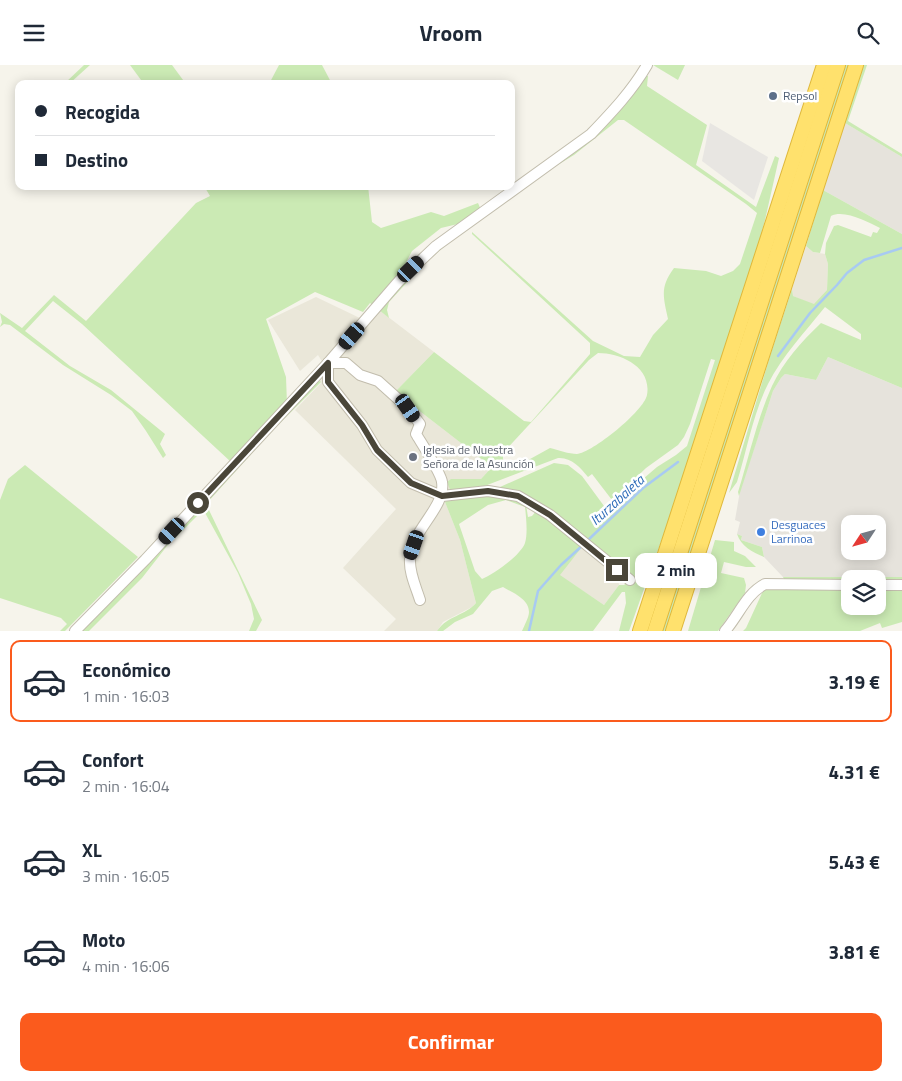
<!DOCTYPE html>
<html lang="es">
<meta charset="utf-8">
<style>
:root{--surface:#fff;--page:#f2f2f3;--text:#1f2937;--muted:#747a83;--line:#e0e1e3;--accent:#fb5b1d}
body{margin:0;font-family:"Titillium Web",sans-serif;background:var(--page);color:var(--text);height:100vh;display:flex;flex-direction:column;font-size:19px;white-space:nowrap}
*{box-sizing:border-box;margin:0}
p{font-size:16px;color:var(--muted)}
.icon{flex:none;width:28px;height:28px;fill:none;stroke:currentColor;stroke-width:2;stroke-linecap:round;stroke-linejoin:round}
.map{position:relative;height:566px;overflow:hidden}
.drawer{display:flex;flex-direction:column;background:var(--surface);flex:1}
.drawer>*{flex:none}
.banner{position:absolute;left:15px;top:15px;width:500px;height:110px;border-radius:10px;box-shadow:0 2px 12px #0003;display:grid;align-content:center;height:110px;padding:0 20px;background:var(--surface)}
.needle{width:32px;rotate:234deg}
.tools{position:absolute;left:841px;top:450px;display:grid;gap:10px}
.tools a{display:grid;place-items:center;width:45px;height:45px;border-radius:10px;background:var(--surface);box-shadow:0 2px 12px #0003;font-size:25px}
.end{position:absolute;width:22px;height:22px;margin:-11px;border:6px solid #4a4639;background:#fff;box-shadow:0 0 0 2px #fff}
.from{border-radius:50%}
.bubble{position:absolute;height:35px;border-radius:10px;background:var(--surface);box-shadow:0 2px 12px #0003;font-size:16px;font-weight:700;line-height:35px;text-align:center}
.car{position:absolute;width:15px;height:30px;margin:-15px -8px;border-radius:6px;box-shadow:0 0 4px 1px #0007;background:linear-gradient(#222 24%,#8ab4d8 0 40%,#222 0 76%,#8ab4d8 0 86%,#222 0)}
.banner b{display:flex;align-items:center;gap:18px;height:48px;font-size:19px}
.banner b+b{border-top:1px solid var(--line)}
.banner i{width:12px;height:12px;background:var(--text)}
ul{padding:9px 0 0;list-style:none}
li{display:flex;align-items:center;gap:15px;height:82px;margin:0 10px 8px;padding:0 10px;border:2px solid transparent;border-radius:10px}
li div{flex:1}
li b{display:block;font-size:19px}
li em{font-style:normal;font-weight:700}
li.selected{border-color:var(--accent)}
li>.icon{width:45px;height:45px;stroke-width:1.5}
.cta{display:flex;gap:10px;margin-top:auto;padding:10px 20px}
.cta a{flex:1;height:58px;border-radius:10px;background:var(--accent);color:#fff;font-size:20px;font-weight:700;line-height:58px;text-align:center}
header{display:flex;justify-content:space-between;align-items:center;height:65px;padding:0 20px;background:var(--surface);font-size:22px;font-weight:700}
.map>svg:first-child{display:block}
.residential{fill:#eae7d9}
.industrial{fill:#e6e3dc;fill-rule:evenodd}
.green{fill:#cbeab4;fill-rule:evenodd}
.parking{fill:#e8e6e2}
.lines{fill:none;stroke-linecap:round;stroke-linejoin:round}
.stream{stroke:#a8caf2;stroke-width:2.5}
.minor-casing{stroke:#c2bdad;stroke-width:12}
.highway-casing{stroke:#dfb83c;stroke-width:16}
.minor{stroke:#fff;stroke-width:10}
.highway{stroke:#ffe16d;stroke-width:14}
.route{stroke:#4a4639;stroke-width:6}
.service-dot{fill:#5c6f8a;stroke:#fff;stroke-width:2}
.worship-dot{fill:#6b7280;stroke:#fff;stroke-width:2}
.shop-dot{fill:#3f7fe0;stroke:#fff;stroke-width:2}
.labels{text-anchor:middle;stroke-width:5;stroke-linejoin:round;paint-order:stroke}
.service-label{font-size:12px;fill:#4e5e75;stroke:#fff;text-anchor:start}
.worship-label{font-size:12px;fill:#5b616d;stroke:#fff;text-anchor:start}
.shop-label{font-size:12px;fill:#366cbe;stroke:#fff;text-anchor:start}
.water-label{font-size:14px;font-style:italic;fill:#2f6db9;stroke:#fff}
</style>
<header><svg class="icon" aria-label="menu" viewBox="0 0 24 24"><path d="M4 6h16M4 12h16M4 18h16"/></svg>Vroom<svg class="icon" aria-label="search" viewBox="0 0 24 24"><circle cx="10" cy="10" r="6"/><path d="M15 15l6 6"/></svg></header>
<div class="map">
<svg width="902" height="566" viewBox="0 0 902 566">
<rect width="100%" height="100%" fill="#f6f4eb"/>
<g class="residential">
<polygon points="806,181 813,187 825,189 828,199 827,225 814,240 793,231 792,224"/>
<polygon points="316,232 362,254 379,245 434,287 395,327 492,402 481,414 451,414 454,433 445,437 460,475 476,538 472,542 443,557 437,566 384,566 396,554 343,503 396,444 295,345 321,318 314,310 323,298 318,290 300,306 268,255"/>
<polygon points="582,482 618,514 619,520 604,540 559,510"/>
</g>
<g class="industrial">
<polygon points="845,58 902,92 902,169 823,125"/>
<path d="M828 292 902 323V512H783L764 492 762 482 741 475 742 471 737 469 740 457 735 455 740 426 773 326 781 313 785 309 816 315ZM850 459H878V486H850Z"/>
</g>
<g class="green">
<polygon points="84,0 90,0 69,19 64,19"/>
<polygon points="130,0 172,0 186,19 144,19"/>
<polygon points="279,0 322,0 332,19 269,19"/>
<polygon points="653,0 685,0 678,15"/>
<polygon points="845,0 851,0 667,566 660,566"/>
<polygon points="863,0 867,0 848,56 902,89 902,92 845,58"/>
<path d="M644 11H648L647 21 707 60 696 100 756 142 775 91 779 93 765 155 756 189 681 421 629 566H619L626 538 625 527H622L593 566H522C524 561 529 552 529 547 529 534 513 528 503 522L492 526 473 549 455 557 443 566H437C448 550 465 551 476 538L460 475 445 437C465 427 491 429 512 434 515 435 521 435 523 437 527 440 527 447 528 452L532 451 537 445 582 482 560 510 604 540 619 520H624L632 513 541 440 526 430 502 426 500 422 554 398 568 400 582 411 604 441 612 435 592 409 588 412C580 402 571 392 558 393L482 422 451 427 447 417 451 414H481L492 402 395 327 434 287 524 356 531 357 590 289V278L472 169V167L593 276 624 291 640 292 653 270 668 254C663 231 660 222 674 203L706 206 721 211 733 206 740 199 757 148 746 139 624 55H618L574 90 551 104 445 181 423 200 389 237 387 245 389 253 379 245 419 199 443 179 597 67 619 47ZM598 288C621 288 652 302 647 330 644 346 592 388 577 389 569 389 558 385 550 383L521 399 509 400 503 395V388L589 295ZM711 294 715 295 687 381 676 390 657 402 622 432 618 430 646 403 678 380 684 372 690 359ZM506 435 525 442C526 451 528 469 525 478 521 490 493 510 482 514L475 506 459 459 488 440Z"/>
<polygon points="204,121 368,121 372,157 381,163 431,147 444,151 478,138 481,145 462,158 441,163 412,186 398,213 374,241 370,238 363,247 315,227 266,254 286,312 287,339 231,397 82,259 53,236 25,266 70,301 111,325 165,369 160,379 166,390 163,393 146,366 132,346 111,330 63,300 10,260 4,259 0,262 2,257 0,248 22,263 54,230 86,256 196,138 210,131"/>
<path d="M823 125 902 169V323L828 292 816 315 785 309 781 313 773 326 739 431 738 427C749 392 757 354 772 321 783 297 802 276 821 258L861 275V269L825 242C805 267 782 291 768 319 753 349 747 385 737 417L729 428 770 291 792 224 793 231 814 239 827 225 828 199 825 189 826 178 834 161 838 160 871 172 873 167 877 168 880 163C868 157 844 144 831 151L820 188 813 187 806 181Z"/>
<polygon points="320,316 321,317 273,365 207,438 208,443 262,555 256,566 249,566 254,554 251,539 238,508 204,446 198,450 167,481 142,513 89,566 82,566 152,495 315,318"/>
<polygon points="25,400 138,492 65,566 60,566 67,559 61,553 0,533 0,435 8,414"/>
<path d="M737 469 742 471 741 475 762 482 764 492C752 487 741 481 737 469Z"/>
<polygon points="715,475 734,477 734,486 745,491 756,502 746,502 724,497 721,508 744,513 746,520 745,528 718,566 688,566"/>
<polygon points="783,512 902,512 902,516 878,516 878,514 850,514 850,516 785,516"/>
<polygon points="768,524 850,524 850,541 878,541 878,524 902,524 902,557 882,563 880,558 860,566 743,566 746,563 763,526"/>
</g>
<polygon class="parking" points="710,58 768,92 754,135 702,96"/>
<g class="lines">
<g class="stream">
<polyline points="778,291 810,248 837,220 847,208 864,195 902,183"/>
<polyline points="587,476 643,423 678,397"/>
<polyline points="529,566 538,526 561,500 583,480"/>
</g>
<defs>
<g id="minor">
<polyline points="328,298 328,317 362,360 377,385 411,418 442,431 488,426 518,431 550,450 630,515"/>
<path d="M328 298H346L360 310 378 316 408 343 420 359 416 369C422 379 441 408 442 417 446 443 410 466 410 494 409 508 416 522 420 535"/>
<polyline points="878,520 902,520"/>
<path d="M75 566 145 495 328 298 399 216 436 181 591 69C612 47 632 26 647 0"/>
<path d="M725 566C739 550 746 529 765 519L850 520"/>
</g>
<g id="highway">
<polyline points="640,566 824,0"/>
<polyline points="655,566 838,0"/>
<polyline points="673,566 856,0"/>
</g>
</defs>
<use href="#minor" class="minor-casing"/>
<use href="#highway" class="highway-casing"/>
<use href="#minor" class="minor"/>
<use href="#highway" class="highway"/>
</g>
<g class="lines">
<polyline class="route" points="198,438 328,298 328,317 362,360 377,385 411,418 442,431 488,426 518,431 550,450 617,505"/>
</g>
<circle class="service-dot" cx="773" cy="31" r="5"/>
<circle class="worship-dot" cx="413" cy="392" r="5"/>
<circle class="shop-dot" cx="761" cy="467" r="5"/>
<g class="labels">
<g class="service-label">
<text x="783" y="35">Repsol</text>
</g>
<g class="worship-label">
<text x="423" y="389">Iglesia de Nuestra<tspan x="423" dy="14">Señora de la Asunción</tspan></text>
</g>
<g class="shop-label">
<text x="771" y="464">Desguaces<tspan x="771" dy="14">Larrinoa</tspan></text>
</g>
<g class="water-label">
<text transform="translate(617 435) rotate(-42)" y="5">Iturzabaleta</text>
</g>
</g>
</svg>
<div class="tools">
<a><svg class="needle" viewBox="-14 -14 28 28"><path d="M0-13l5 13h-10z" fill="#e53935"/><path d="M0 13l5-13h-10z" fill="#747a83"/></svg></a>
<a><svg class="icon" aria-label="layers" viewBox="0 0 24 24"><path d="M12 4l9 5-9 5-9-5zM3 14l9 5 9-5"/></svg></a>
</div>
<i class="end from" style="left:198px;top:438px"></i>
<i class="end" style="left:617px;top:505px"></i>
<div class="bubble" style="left:635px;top:488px;width:82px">2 min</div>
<i class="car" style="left:411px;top:204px;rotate:46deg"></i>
<i class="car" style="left:352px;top:271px;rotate:221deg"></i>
<i class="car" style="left:408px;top:343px;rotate:145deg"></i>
<i class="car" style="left:172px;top:466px;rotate:223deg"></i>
<i class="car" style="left:414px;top:480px;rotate:199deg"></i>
<div class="banner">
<b><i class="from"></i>Recogida</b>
<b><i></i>Destino</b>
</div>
</div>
<section class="drawer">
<ul>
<li class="selected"><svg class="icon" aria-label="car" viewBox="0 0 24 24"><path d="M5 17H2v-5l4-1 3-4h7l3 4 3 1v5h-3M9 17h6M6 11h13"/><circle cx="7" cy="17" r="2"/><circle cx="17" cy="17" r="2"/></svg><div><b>Económico</b><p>1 min · 16:03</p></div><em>3.19 €</em></li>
<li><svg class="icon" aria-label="car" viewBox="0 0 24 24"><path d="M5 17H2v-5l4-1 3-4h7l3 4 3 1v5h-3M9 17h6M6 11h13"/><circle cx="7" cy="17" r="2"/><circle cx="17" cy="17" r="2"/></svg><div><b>Confort</b><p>2 min · 16:04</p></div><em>4.31 €</em></li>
<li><svg class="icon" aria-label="car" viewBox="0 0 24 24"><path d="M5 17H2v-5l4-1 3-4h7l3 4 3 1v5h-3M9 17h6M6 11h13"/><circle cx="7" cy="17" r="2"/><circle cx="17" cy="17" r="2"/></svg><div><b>XL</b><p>3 min · 16:05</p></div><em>5.43 €</em></li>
<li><svg class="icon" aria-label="car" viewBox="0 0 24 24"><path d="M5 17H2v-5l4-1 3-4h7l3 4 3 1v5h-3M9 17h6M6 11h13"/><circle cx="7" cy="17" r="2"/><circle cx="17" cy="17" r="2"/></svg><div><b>Moto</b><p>4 min · 16:06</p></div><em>3.81 €</em></li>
</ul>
<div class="cta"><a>Confirmar</a></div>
</section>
